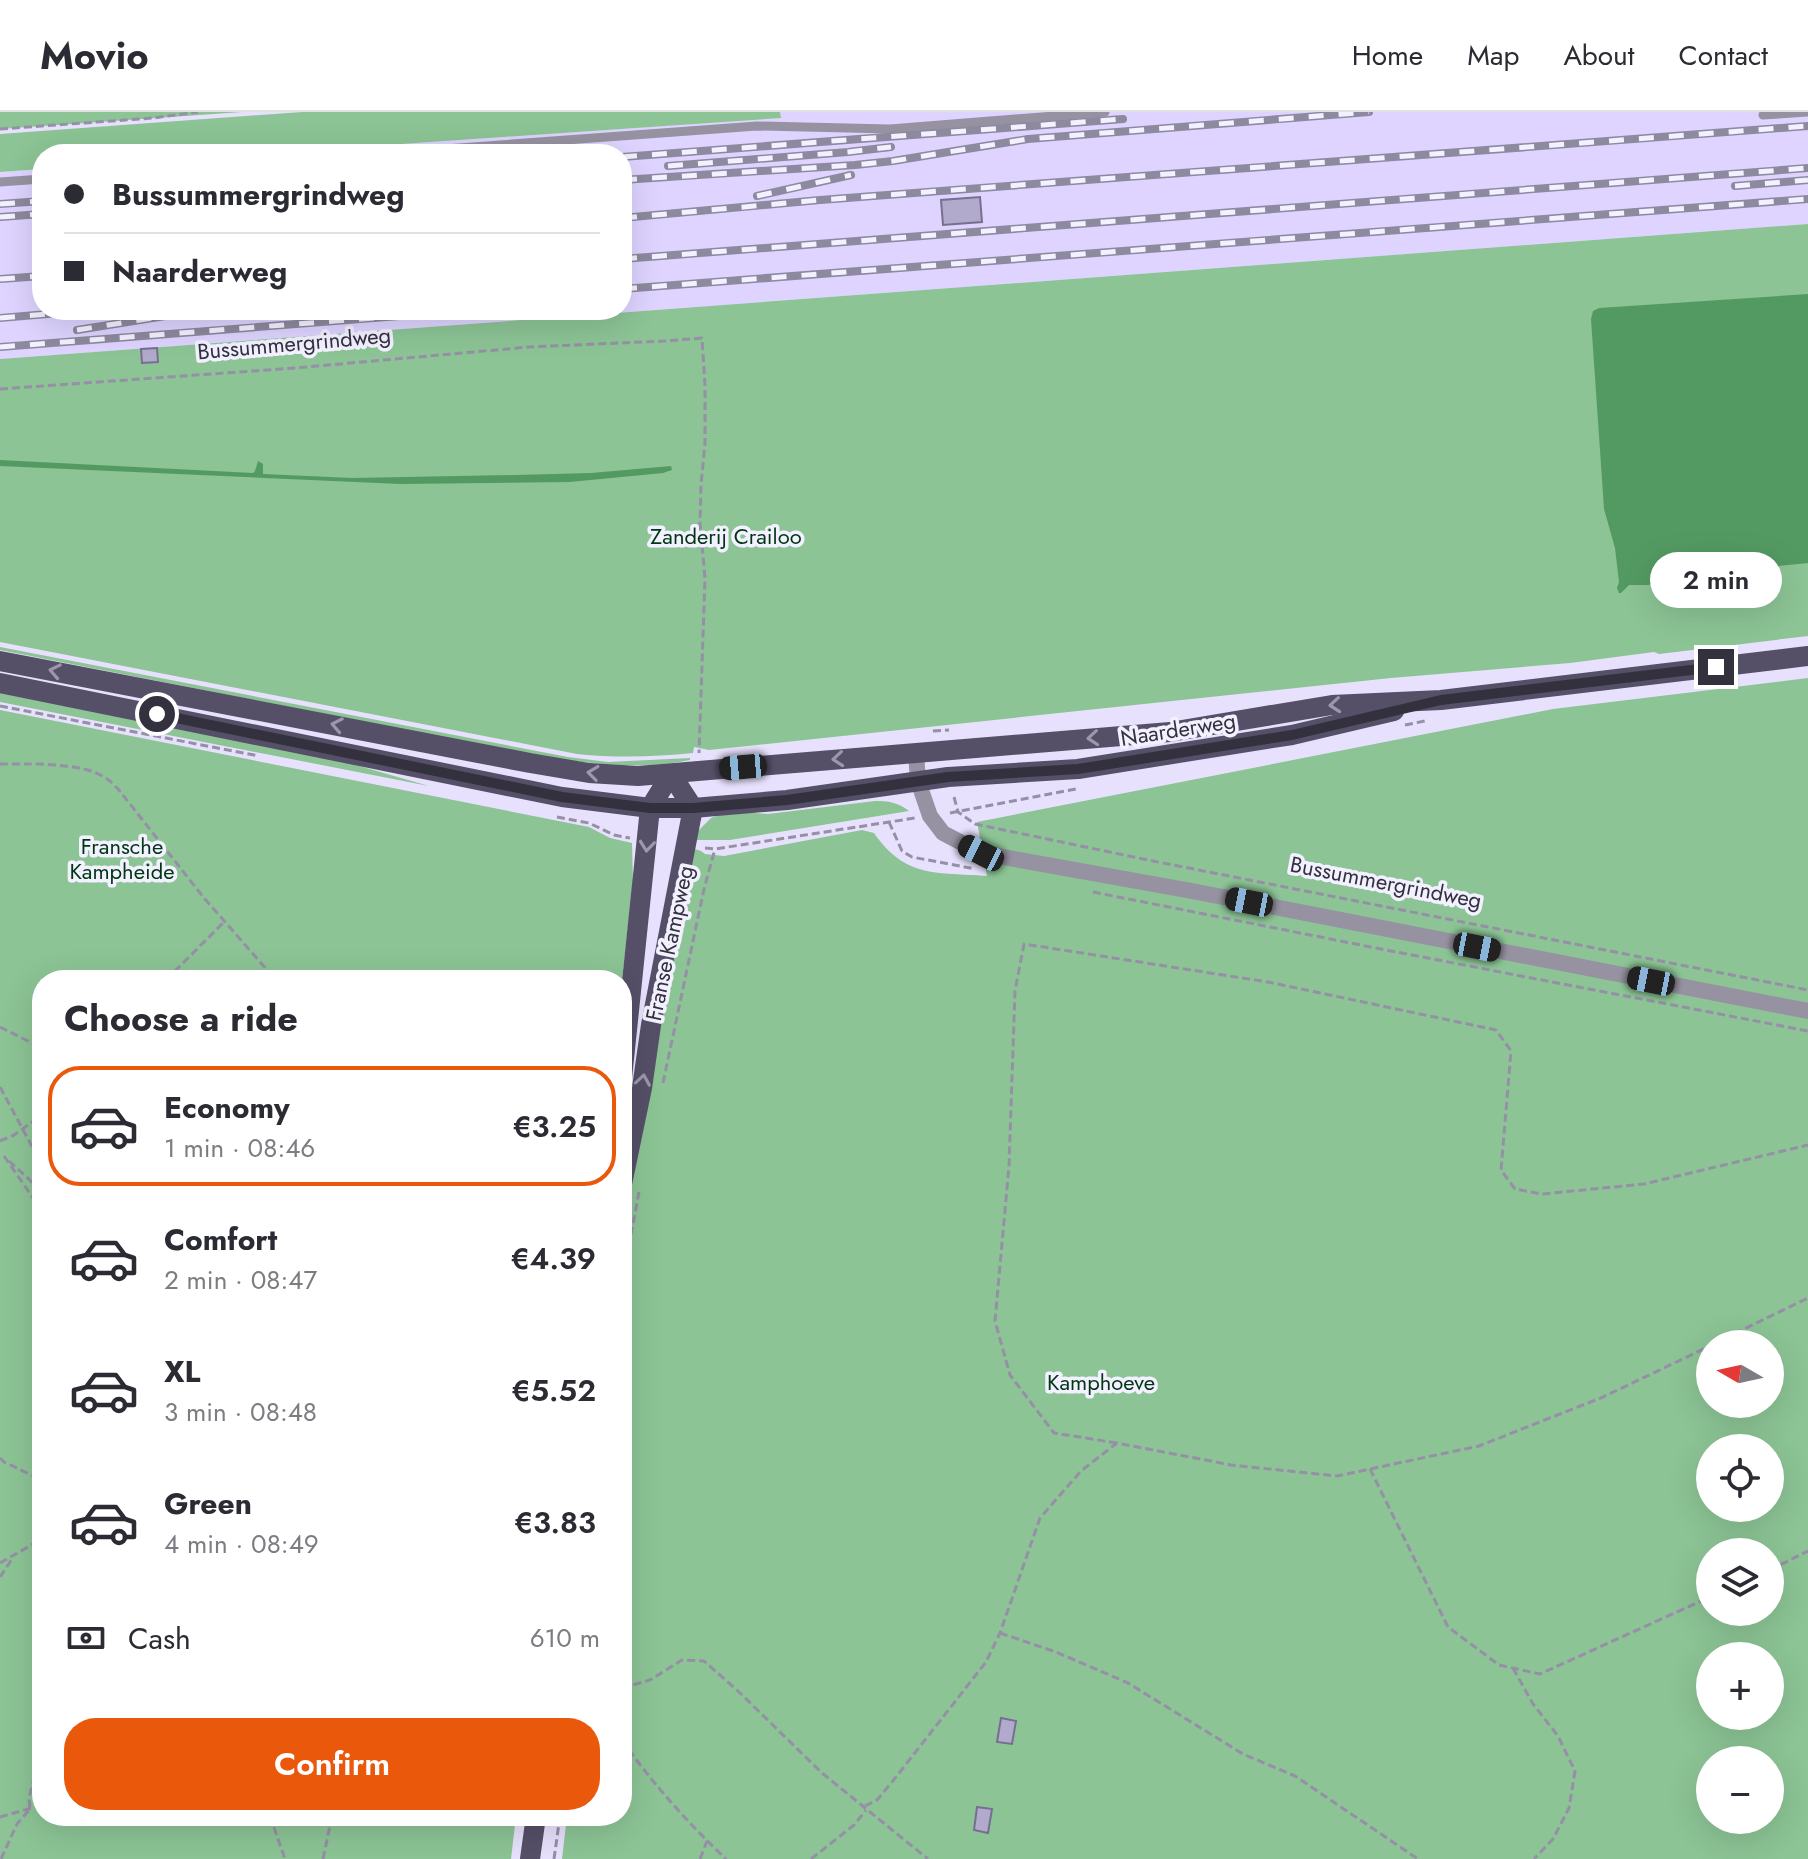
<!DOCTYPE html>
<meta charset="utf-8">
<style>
:root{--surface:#fff;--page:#f7f7f7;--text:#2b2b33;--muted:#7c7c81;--line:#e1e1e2;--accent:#ea580c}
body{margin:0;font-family:Jost,sans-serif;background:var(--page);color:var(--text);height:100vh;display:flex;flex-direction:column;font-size:30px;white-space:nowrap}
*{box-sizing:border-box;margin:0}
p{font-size:26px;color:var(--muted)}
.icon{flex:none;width:44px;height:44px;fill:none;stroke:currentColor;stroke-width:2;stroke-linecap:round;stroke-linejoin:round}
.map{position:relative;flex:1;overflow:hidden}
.panel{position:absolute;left:32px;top:858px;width:600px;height:856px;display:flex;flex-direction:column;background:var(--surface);border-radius:32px;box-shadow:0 8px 32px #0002}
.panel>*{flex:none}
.guide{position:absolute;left:32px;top:32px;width:600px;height:176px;border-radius:32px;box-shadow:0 8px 32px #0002;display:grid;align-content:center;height:176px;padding:0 32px;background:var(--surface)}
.needle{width:52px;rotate:279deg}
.controls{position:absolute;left:1696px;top:1218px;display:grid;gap:16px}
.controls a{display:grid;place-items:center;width:88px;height:88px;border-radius:50%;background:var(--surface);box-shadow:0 8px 32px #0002;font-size:40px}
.end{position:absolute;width:36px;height:36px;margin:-18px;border:10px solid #34313f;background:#fff;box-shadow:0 0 0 4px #fff}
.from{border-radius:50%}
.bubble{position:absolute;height:56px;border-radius:28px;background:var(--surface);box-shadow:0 8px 32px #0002;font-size:26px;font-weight:600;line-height:56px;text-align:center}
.car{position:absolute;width:24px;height:48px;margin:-24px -12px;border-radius:10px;box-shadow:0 0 6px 2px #0007;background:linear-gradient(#222 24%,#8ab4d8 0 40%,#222 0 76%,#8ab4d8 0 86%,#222 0)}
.guide b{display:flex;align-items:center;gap:28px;height:76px;font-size:30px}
.guide b+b{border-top:2px solid var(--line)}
.guide i{width:20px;height:20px;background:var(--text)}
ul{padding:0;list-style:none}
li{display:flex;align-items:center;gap:24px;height:120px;margin:0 16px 12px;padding:0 16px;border:4px solid transparent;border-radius:32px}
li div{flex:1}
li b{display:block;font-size:30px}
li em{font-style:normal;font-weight:600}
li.selected{border-color:var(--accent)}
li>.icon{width:72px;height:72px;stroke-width:1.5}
h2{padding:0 32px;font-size:36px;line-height:96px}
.pay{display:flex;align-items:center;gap:20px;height:88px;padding:0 32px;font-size:30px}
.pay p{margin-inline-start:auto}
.primary-button{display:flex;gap:16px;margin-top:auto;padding:16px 32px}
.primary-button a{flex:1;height:92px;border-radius:32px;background:var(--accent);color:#fff;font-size:32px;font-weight:600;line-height:92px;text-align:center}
header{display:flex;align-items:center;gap:48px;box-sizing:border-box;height:112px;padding:0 40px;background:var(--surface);border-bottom:2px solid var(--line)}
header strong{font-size:38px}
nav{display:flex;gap:44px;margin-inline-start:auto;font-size:28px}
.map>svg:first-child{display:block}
.built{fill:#ded4ff}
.green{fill:#8cc495;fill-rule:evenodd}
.water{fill:#539a62}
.building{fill:#b1aacc;stroke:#766f8f;stroke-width:2}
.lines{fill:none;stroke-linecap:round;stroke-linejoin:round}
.path{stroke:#9590a6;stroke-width:3;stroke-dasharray:8 4;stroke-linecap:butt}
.lane{stroke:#9692a1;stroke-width:9}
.street{stroke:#9692a1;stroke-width:16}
.primary{stroke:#554f68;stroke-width:20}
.rail-casing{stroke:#8d899e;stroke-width:8}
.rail{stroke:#f3f0ff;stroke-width:5;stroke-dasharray:15;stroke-linecap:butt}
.oneway{stroke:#9c97ac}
.route{stroke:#34313f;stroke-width:10}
.labels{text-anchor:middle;stroke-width:7;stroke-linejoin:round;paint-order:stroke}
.street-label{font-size:22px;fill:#34313f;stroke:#f3f0ff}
.park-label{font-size:22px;fill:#003611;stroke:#f3f0ff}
</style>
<header>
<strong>Movio</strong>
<nav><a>Home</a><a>Map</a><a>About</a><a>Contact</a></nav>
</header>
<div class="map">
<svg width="1808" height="1747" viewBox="0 0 1808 1747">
<rect width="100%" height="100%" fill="#e7e1fd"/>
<polygon class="built" points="780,0 1808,0 1808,112 0,247 0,60 42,57 42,198 622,198 622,42 257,42 780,6"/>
<g class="green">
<polygon points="0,0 242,0 0,17"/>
<polygon points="302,0 780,0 781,6 257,42 42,42 42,57 0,60 0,22"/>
<path d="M1808 112V524L1659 542 1654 540 1570 551 1391 566 709 638 694 635 693 641C655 645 616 646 577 642L0 530V247Z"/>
<path d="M0 535 568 645 608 650 690 646V648C644 658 595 652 549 646L0 538Z"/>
<path d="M1808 566V1747H562L567 1704H622V1096L692 736 701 739 705 742 724 744 862 718 874 721C906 767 937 760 987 764L977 710 1553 597ZM1710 1232H1770V1292H1710ZM1710 1336H1770V1396H1710ZM1710 1440H1770V1500H1710ZM1710 1544H1770V1604H1710ZM1710 1648H1770V1708H1710Z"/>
<polygon points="0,580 328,645 429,674 0,590"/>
<polygon points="0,598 589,715 610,726 632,731 633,770 622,868 42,868 42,1704 516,1704 511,1747 0,1747"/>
<path d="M875 689C888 689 898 690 909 699L730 728H694L699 718 711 706 732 699 768 702Z"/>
</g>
<g class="water">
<polygon points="1808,182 1808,451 1663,466 1649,473 1629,473 1621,481 1619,481 1617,476 1619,470 1615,436 1604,397 1591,207 1593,199 1599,196"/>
<polygon points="0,348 253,361 255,359 258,349 263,352 263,362 352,366 516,363 591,361 671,354 672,358 663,361 570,370 400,372 0,354"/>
</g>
<g class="building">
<polygon points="980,85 982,110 943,113 941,88"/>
<polygon points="157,236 158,250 142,251 141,237"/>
<polygon points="1001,1606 1016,1609 1012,1632 997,1630"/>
<polygon points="977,1695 992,1697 988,1721 974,1718"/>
</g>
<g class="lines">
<g class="path">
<polyline points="0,17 153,6 198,0"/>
<polyline points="0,277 295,256 529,235 665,229 702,226 705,274 705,331 701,373 700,411 705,466 699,641"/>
<polyline points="0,594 259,644"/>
<polyline points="1405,613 1425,609"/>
<polyline points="933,619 949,618"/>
<path d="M0 652C27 652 81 650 104 665 110 668 115 674 119 678L204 786 276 868"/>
<polyline points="954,685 958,700 975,712 1153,749 1808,878"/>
<polyline points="950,701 1076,677"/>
<polyline points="557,705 589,711 614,723 630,726"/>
<polyline points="889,710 902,739 912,745 975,757"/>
<polyline points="705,736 715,737 915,706"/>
<polyline points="1093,780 1391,839 1808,919"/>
<polyline points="166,868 225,809"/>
<polyline points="0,915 42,936"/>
<polyline points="663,971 704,777 715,737"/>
<polyline points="0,975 42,1053"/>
<polyline points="0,1029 14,1023 42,1003"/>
<polyline points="4,1044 42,1099"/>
<polyline points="9,1049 42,1079"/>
<polyline points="622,1170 639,1080"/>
<polyline points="1713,1232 1808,1186"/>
<polyline points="1117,1331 1054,1321 1010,1263 995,1209 1009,1054 1015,879 1024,832 1268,870 1496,918 1511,939 1501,1058 1515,1077 1542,1082 1644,1072 1808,1033"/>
<polyline points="0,1346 4,1350 42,1368"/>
<polyline points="1370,1357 1448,1515 1499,1553 1540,1562 1710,1485"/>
<polyline points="0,1451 42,1427"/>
<polyline points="1770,1458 1808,1439"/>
<polyline points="0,1465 12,1447"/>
<polyline points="1000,1521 1056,1540 1128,1571 1243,1642 1295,1664 1418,1747"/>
<polyline points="1513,1556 1533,1592 1558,1624 1575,1659 1569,1696 1553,1727 1534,1747"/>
<polyline points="622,1576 650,1568 682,1548 704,1549 739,1580 822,1661 928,1747"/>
<path d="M622 1628C652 1671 688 1711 726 1747"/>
<polyline points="865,1694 877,1688 896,1665 986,1550 1000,1521 1040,1406 1081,1359 1117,1331 1231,1353 1337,1364 1479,1334 1603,1285 1710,1234"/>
<polyline points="270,1704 285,1747"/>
<polyline points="0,1705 42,1693"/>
<polyline points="1,1747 17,1712 30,1697 29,1686 42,1635"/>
<polyline points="323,1747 332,1704"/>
<polyline points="554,1747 560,1704"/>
<polyline points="700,1747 707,1729"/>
<polyline points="811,1747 854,1713 866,1698"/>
</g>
<g class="lane">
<polyline points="1763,3 1808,0"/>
<polyline points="377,42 757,14 890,17 1105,0"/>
<polyline points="0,70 42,67"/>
</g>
<polyline class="street" points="916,641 918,669 930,704 943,721 981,741 1192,779 1808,899"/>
<g class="primary">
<polyline points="0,549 530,651 589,661 638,664 1170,620 1332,593 1441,588 1808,544"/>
<polyline points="0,571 562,685 650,696 693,696 787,688 948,665 1078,657 1292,623 1394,599"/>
<polyline points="622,966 650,696 671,662"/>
<polyline points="622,1072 642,976 651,913 693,696 671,662"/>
<polyline points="530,1747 536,1704"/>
</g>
<defs>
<g id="rail">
<polyline points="622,45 1123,7"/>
<polyline points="668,54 848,40 891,35"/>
<polyline points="622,68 855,53 893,49 1028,27 1369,0"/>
<polyline points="1735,74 1808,68"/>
<polyline points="757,84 851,63"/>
<polyline points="0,92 42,89"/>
<polyline points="0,105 42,102"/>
<polyline points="622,106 820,88 1808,14"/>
<polyline points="622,147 1808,56"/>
<polyline points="0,167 42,164"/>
<polyline points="622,177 1808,87"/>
<polyline points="0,206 95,198"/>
<polyline points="77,218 203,198"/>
<polyline points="0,235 477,198"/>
</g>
</defs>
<use href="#rail" class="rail-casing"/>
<use href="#rail" class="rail"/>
</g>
<defs><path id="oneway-chevron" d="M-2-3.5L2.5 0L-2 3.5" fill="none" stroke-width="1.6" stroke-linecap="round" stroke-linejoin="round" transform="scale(2)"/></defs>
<g class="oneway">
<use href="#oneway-chevron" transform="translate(55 559) rotate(-169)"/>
<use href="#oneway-chevron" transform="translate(1335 593) rotate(175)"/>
<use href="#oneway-chevron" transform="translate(337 613) rotate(-169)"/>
<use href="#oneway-chevron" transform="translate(1093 626) rotate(175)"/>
<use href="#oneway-chevron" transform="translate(838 647) rotate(175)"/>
<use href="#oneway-chevron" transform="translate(593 661) rotate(-173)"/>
<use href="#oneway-chevron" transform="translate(647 734) rotate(96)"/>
<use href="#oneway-chevron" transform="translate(643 968) rotate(-81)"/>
</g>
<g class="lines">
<polyline class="route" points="157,602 562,685 650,696 693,696 787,688 948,665 1078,657 1292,623 1441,588 1716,555"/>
</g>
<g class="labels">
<g class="street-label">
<text transform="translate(294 231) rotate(-5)" y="8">Bussummergrindweg</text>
<text transform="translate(1178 617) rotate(-9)" y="8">Naarderweg</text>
<text transform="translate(1386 770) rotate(11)" y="8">Bussummergrindweg</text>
<text transform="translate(669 831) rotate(-78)" y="8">Franse Kampweg</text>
</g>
<g class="park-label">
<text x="726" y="432">Zanderij Crailoo</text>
<text x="122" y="742">Fransche<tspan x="122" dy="25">Kampheide</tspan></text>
<text x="1101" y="1278">Kamphoeve</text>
</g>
</g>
</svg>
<div class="controls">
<a><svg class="needle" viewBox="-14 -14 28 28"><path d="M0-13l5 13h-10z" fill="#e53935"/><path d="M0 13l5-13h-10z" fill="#7c7c81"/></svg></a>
<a><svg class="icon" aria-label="locate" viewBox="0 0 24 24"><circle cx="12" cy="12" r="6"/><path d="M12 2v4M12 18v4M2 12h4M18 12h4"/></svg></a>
<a><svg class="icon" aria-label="layers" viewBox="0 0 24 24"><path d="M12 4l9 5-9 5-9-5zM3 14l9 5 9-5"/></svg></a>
<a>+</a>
<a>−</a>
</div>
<i class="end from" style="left:157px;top:602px"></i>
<i class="end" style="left:1716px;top:555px"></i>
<div class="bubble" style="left:1650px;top:440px;width:132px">2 min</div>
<i class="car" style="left:743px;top:655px;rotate:265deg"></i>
<i class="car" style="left:981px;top:741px;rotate:297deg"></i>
<i class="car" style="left:1249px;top:790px;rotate:281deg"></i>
<i class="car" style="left:1477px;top:835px;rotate:101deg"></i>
<i class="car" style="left:1651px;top:869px;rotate:281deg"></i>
<div class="guide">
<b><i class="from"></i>Bussummergrindweg</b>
<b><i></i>Naarderweg</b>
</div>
<section class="panel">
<h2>Choose a ride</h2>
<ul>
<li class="selected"><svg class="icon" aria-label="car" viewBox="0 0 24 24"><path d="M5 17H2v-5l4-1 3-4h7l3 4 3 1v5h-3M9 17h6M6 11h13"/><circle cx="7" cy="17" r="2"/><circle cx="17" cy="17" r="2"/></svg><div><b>Economy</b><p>1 min · 08:46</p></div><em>€3.25</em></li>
<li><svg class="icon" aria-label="car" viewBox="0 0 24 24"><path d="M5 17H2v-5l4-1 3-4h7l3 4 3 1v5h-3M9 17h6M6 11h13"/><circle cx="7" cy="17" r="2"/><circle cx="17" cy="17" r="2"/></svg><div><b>Comfort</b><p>2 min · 08:47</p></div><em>€4.39</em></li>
<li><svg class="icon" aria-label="car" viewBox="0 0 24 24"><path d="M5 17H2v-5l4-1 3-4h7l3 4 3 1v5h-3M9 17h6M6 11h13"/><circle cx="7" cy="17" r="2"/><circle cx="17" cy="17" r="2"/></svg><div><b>XL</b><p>3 min · 08:48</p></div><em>€5.52</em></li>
<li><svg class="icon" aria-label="car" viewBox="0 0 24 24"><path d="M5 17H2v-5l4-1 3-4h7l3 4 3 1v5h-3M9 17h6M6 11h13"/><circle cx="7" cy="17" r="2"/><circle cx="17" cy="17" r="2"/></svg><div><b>Green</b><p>4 min · 08:49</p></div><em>€3.83</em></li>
</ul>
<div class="pay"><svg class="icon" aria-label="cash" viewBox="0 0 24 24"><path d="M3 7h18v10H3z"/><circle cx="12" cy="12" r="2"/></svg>Cash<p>610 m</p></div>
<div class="primary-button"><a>Confirm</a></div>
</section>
</div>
